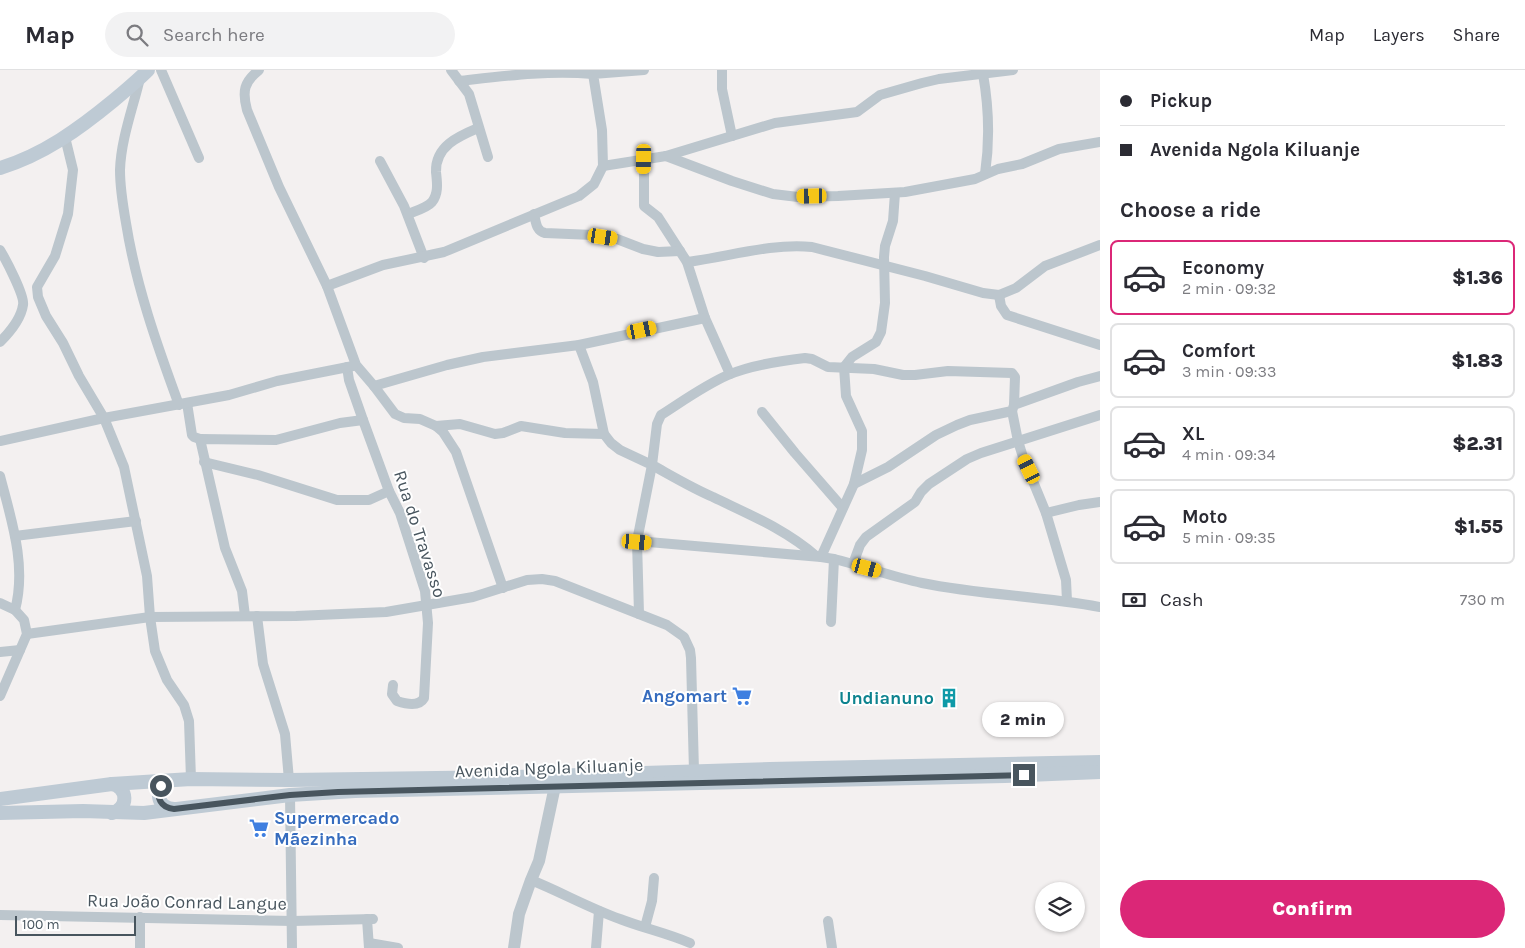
<!DOCTYPE html>
<meta charset="utf-8">
<style>
:root{--surface:#fff;--page:#f2f2f3;--text:#2b2b33;--muted:#7c7c81;--line:#e1e1e2;--accent:#db2777}
body{margin:0;font-family:Karla,sans-serif;background:var(--page);color:var(--text);height:100vh;display:flex;flex-direction:column;font-size:19px;white-space:nowrap}
*{box-sizing:border-box;margin:0}
p{font-size:16px;color:var(--muted)}
.icon{flex:none;width:28px;height:28px;fill:none;stroke:currentColor;stroke-width:2;stroke-linecap:round;stroke-linejoin:round}
.map{position:relative;flex:1;overflow:hidden}
.details{display:flex;flex-direction:column;background:var(--surface);width:425px}
.details>*{flex:none}
.banner{display:grid;align-content:center;height:110px;padding:0 20px;background:var(--surface)}
.fabs{position:absolute;left:1035px;top:812px;display:grid;gap:10px}
.fabs a{display:grid;place-items:center;width:50px;height:50px;border-radius:50%;background:var(--surface);box-shadow:0 1px 4px #0004;font-size:25px}
.scale{position:absolute;left:15px;bottom:12px;width:121px;box-sizing:border-box;padding-left:5px;border:2px solid #48555e;border-top:0;font-size:14px;line-height:18px;white-space:nowrap;color:#48555e;-webkit-text-stroke:4px #fff;paint-order:stroke}
.end{position:absolute;width:22px;height:22px;margin:-11px;border:6px solid #48555e;background:#fff;box-shadow:0 0 0 2px #fff}
.from{border-radius:50%}
.bubble{position:absolute;height:35px;border-radius:18px;background:var(--surface);box-shadow:0 1px 4px #0004;font-size:16px;font-weight:800;line-height:35px;text-align:center}
.car{position:absolute;width:15px;height:30px;margin:-15px -8px;border-radius:6px;box-shadow:0 0 4px 1px #0007;background:linear-gradient(#f5c518 24%,#345 0 40%,#f5c518 0 76%,#345 0 86%,#f5c518 0)}
.banner b{display:flex;align-items:center;gap:18px;height:48px;font-size:19px}
.banner b+b{border-top:1px solid var(--line)}
.banner i{width:12px;height:12px;background:var(--text)}
ul{padding:0;list-style:none}
li{display:flex;align-items:center;gap:15px;height:75px;margin:0 10px 8px;padding:0 10px;border:2px solid var(--line);border-radius:8px}
li div{flex:1}
li b{display:block;font-size:19px}
li em{font-style:normal;font-weight:800}
li.on{border-color:var(--accent)}
li>.icon{width:45px;height:45px;stroke-width:1.5}
h2{padding:0 20px;font-size:22px;line-height:60px}
.pay{display:flex;align-items:center;gap:12px;height:55px;padding:0 20px;font-size:19px}
.pay p{margin-inline-start:auto}
.primary-button{display:flex;gap:10px;margin-top:auto;padding:10px 20px}
.primary-button a{flex:1;height:58px;border-radius:30px;background:var(--accent);color:#fff;font-size:20px;font-weight:800;line-height:58px;text-align:center}
header{display:flex;align-items:center;gap:30px;box-sizing:border-box;height:70px;padding:0 25px;background:var(--surface);border-bottom:1px solid var(--line)}
header strong{font-size:24px}
nav{display:flex;gap:28px;margin-inline-start:auto;font-size:18px}
.search{width:350px;height:45px;background:var(--page);display:flex;align-items:center;gap:12px;box-sizing:border-box;padding:0 18px;border-radius:28px;color:var(--muted);font-size:19px}
main{display:flex;flex:1;min-height:0}
.map>svg:first-child{display:block}
.lines{fill:none;stroke-linecap:round;stroke-linejoin:round}
.minor{stroke:#bcc6cd;stroke-width:10}
.tertiary{stroke:#bcc6cd;stroke-width:12}
.secondary{stroke:#becad4;stroke-width:14}
.route{stroke:#48555e;stroke-width:6}
.labels{text-anchor:middle;stroke-width:4;stroke-linejoin:round;paint-order:stroke}
.street-label{font-size:18px;fill:#48555e;stroke:#fff}
.shop-label{font-size:18px;font-weight:bold;fill:#366cbe;stroke:#fff;text-anchor:end}
.culture-label{font-size:18px;font-weight:bold;fill:#0d838f;stroke:#fff;text-anchor:end}
</style>
<header>
<strong>Map</strong>
<div class="search"><svg class="icon" aria-label="search" viewBox="0 0 24 24"><circle cx="10" cy="10" r="6"/><path d="M15 15l6 6"/></svg>Search here</div>
<nav><a>Map</a><a>Layers</a><a>Share</a></nav>
</header>
<main>
<div class="map">
<svg width="1100" height="878" viewBox="0 0 1100 878">
<rect width="100%" height="100%" fill="#f3f0f0"/>
<g class="lines">
<g class="minor">
<polyline points="161,0 199,88"/>
<path d="M259 0C244 12 242 21 247 40L279 117 327 216 356 295 374 316 395 344 404 348 420 349 436 356 443 362 456 382 503 518"/>
<polyline points="451,0 469,24 488,87"/>
<polyline points="722,0 722,19 732,66"/>
<path d="M983 4C989 38 990 70 985 104"/>
<path d="M140 8C133 38 121 69 120 100 120 118 123 136 126 153 136 216 157 275 179 335"/>
<path d="M459 11C504 6 548 0 593 4"/>
<polyline points="65,67 73,100 68,144 55,186 37,217 38,227 46,246 63,273 79,306 104,348 124,397 147,506 150,547 155,581 167,610 184,635 189,651 191,709"/>
<polyline points="666,86 732,111 773,124 798,127 838,126 905,122 975,109 998,99 1022,94 1059,79 1100,72"/>
<polyline points="644,89 644,136 658,147 687,192 705,248 730,304"/>
<polyline points="380,91 404,136 424,188"/>
<polyline points="603,96 666,86 775,53 857,42 880,25 922,13 939,9 1013,0"/>
<path d="M408 144C415 141 427 138 432 132 439 123 437 112 436 102 435 76 459 66 478 58"/>
<path d="M534 144C536 152 536 161 545 163L593 165 617 169 643 179 658 182 680 181"/>
<path d="M0 180C6 190 25 226 23 235 21 249 9 263 0 272"/>
<path d="M687 192C728 187 770 173 812 177L925 206 983 223 999 225 1016 218 1045 196 1100 175"/>
<polyline points="327,216 383,195 444,182 579,126 594,114 603,96 602,60 593,4 644,0"/>
<polyline points="999,225 1001,236 1007,245 1100,275"/>
<polyline points="579,275 593,312 604,364 611,373 620,380 652,395 637,471"/>
<path d="M347 297 349 310 363 350 389 421 400 443 425 521 428 553 424 628C419 637 406 634 397 631L392 624 393 615"/>
<polyline points="374,316 447,295 483,287 579,275 705,248"/>
<polyline points="187,333 192,365 194,367 200,369"/>
<polyline points="1012,341 1018,371 1023,387 1046,443 1066,510 1067,531"/>
<polyline points="762,342 795,383 842,437"/>
<polyline points="436,356 460,354 495,364 503,363 521,356 565,363 604,364"/>
<polyline points="0,371 104,348 229,325 277,311 353,296"/>
<polyline points="204,392 258,405 337,430 369,430 389,421"/>
<path d="M0 406C11 449 27 495 15 540"/>
<polyline points="854,414 862,380 862,361 846,326 844,297 852,287 876,272 881,262 885,233 884,187 885,176 893,151 895,123"/>
<polyline points="1046,443 1079,435 1100,432"/>
<polyline points="15,466 136,451"/>
<path d="M816 486C785 459 750 445 713 427 692 418 672 406 652 395L657 354 661 345C683 331 705 315 728 305 751 295 780 291 805 288L812 289 828 297 874 299 903 305H915L948 301 1012 303 1015 307 1014 335"/>
<polyline points="821,487 854,414 888,397 936,365 957,355 970,350 1012,341 1014,335 1078,312 1100,306"/>
<polyline points="853,494 860,475 866,467 915,432 921,422 929,414 967,389 981,383 1100,345"/>
<polyline points="0,533 15,540 24,550 27,564 0,626"/>
<path d="M639 544 637 471 821 487 834 489C863 496 893 507 922 513 981 525 1041 526 1100 537"/>
<polyline points="245,546 242,521 225,478 200,369 276,370 340,353 363,350"/>
<polyline points="257,546 263,594 285,664 289,710"/>
<polyline points="831,552 834,489"/>
<polyline points="27,564 150,547 296,546 386,542 473,527 527,510 542,509 555,511 667,555 684,567 690,580 691,588 694,701"/>
<polyline points="0,582 20,580"/>
<polyline points="290,725 292,878"/>
<path d="M531 810C561 822 589 838 620 849 643 858 667 863 690 873"/>
<polyline points="0,845 293,851 373,849"/>
<polyline points="367,849 369,878"/>
<polyline points="828,851 832,878"/>
<polyline points="645,857 652,831 654,808"/>
<polyline points="369,873 398,878"/>
<polyline points="140,878 140,847"/>
<polyline points="596,878 599,841"/>
</g>
<polyline class="tertiary" points="514,878 519,844 531,810 539,791 555,716"/>
<g class="secondary">
<path d="M0 98C43 85 79 59 113 31 125 21 137 11 148 0"/>
<path d="M169 711C154 718 156 738 174 739"/>
<path d="M112 714C128 718 129 738 112 743"/>
<polyline points="0,729 112,714 191,709 289,710 515,707 770,699 1100,692"/>
<polyline points="0,743 83,741 144,743 290,725 355,721 1005,706 1100,702"/>
</g>
</g>
<g class="lines">
<path class="route" d="M161 716C155 727 161 738 174 739L290 725 338 722 1024 705"/>
</g>
<defs>
<symbol id="supermarket-bare" viewBox="-9 -9 18 18"><path d="M-6-5.5h2.5l.6 2H6L4.5 2H-2.5L-4.4-4H-6ZM-1.5 3.2a1.3 1.3 0 1 0 .1 0ZM3 3.2a1.3 1.3 0 1 0 .1 0Z" fill="#3f7fe0" stroke="#fff" stroke-width="2.5" paint-order="stroke"/></symbol>
<symbol id="building-bare" viewBox="-9 -9 18 18"><path d="M-4-6H4V6H1V3H-1V6H-4ZM-2.5-4.3h1.7v1.8h-1.7ZM.8-4.3h1.7v1.8H.8ZM-2.5-1h1.7V.8h-1.7ZM.8-1h1.7V.8H.8Z" fill="#0f9aa8" stroke="#fff" stroke-width="2.5" paint-order="stroke"/></symbol>
</defs>
<g fill-rule="evenodd">
<use href="#supermarket-bare" x="728" y="612" width="28" height="28"/>
<use href="#building-bare" x="935" y="614" width="28" height="28"/>
<use href="#supermarket-bare" x="245" y="744" width="28" height="28"/>
</g>
<g class="labels">
<g class="street-label">
<text transform="translate(420 464) rotate(72)" y="6">Rua do Travasso</text>
<text transform="translate(549 698) rotate(-2)" y="6">Avenida Ngola Kiluanje</text>
<text transform="translate(187 832) rotate(1)" y="6">Rua João Conrad Langue</text>
</g>
<g class="shop-label">
<text x="727" y="632">Angomart</text>
<text x="274" y="754" text-anchor="start">Supermercado<tspan x="274" dy="21">Mãezinha</tspan></text>
</g>
<g class="culture-label">
<text x="934" y="634">Undianuno</text>
</g>
</g>
</svg>
<div class="fabs">
<a><svg class="icon" aria-label="layers" viewBox="0 0 24 24"><path d="M12 4l9 5-9 5-9-5zM3 14l9 5 9-5"/></svg></a>
</div>
<div class="scale">100 m</div>
<i class="end from" style="left:161px;top:716px"></i>
<i class="end" style="left:1024px;top:705px"></i>
<div class="bubble" style="left:982px;top:632px;width:82px">2 min</div>
<i class="car" style="left:644px;top:89px;rotate:181deg"></i>
<i class="car" style="left:812px;top:126px;rotate:269deg"></i>
<i class="car" style="left:603px;top:167px;rotate:99deg"></i>
<i class="car" style="left:642px;top:260px;rotate:78deg"></i>
<i class="car" style="left:1029px;top:399px;rotate:334deg"></i>
<i class="car" style="left:637px;top:472px;rotate:95deg"></i>
<i class="car" style="left:867px;top:498px;rotate:105deg"></i>
</div>
<section class="details">
<div class="banner">
<b><i class="from"></i>Pickup</b>
<b><i></i>Avenida Ngola Kiluanje</b>
</div>
<h2>Choose a ride</h2>
<ul>
<li class="on"><svg class="icon" aria-label="car" viewBox="0 0 24 24"><path d="M5 17H2v-5l4-1 3-4h7l3 4 3 1v5h-3M9 17h6M6 11h13"/><circle cx="7" cy="17" r="2"/><circle cx="17" cy="17" r="2"/></svg><div><b>Economy</b><p>2 min · 09:32</p></div><em>$1.36</em></li>
<li><svg class="icon" aria-label="car" viewBox="0 0 24 24"><path d="M5 17H2v-5l4-1 3-4h7l3 4 3 1v5h-3M9 17h6M6 11h13"/><circle cx="7" cy="17" r="2"/><circle cx="17" cy="17" r="2"/></svg><div><b>Comfort</b><p>3 min · 09:33</p></div><em>$1.83</em></li>
<li><svg class="icon" aria-label="car" viewBox="0 0 24 24"><path d="M5 17H2v-5l4-1 3-4h7l3 4 3 1v5h-3M9 17h6M6 11h13"/><circle cx="7" cy="17" r="2"/><circle cx="17" cy="17" r="2"/></svg><div><b>XL</b><p>4 min · 09:34</p></div><em>$2.31</em></li>
<li><svg class="icon" aria-label="car" viewBox="0 0 24 24"><path d="M5 17H2v-5l4-1 3-4h7l3 4 3 1v5h-3M9 17h6M6 11h13"/><circle cx="7" cy="17" r="2"/><circle cx="17" cy="17" r="2"/></svg><div><b>Moto</b><p>5 min · 09:35</p></div><em>$1.55</em></li>
</ul>
<div class="pay"><svg class="icon" aria-label="cash" viewBox="0 0 24 24"><path d="M3 7h18v10H3z"/><circle cx="12" cy="12" r="2"/></svg>Cash<p>730 m</p></div>
<div class="primary-button"><a>Confirm</a></div>
</section>
</main>
